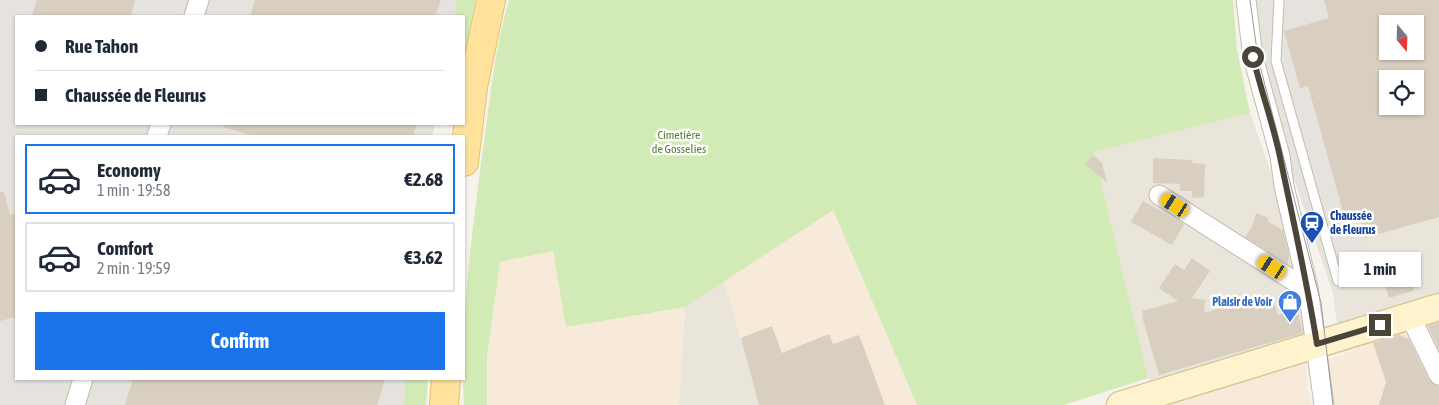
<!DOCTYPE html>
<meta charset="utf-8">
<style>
:root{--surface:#fff;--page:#f2f2f3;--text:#1f2937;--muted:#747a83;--line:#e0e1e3;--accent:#1a73e8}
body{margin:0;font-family:"Asap Condensed",sans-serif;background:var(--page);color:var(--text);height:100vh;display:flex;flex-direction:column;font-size:19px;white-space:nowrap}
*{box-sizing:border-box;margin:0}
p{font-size:16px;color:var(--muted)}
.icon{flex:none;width:28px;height:28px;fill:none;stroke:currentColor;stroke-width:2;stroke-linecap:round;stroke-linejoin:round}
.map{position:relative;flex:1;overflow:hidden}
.details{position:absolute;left:15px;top:135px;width:450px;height:245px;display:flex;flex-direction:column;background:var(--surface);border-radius:0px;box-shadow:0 1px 4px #0004}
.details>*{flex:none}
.hud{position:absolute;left:15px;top:15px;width:450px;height:110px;border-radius:0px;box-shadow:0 1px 4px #0004;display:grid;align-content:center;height:110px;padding:0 20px;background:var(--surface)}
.needle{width:32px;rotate:161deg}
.controls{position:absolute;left:1379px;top:15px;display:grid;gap:10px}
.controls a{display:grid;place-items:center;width:45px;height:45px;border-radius:0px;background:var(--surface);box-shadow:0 1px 4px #0004;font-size:25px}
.end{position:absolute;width:22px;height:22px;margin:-11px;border:6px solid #4b4439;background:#fff;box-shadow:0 0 0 2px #fff}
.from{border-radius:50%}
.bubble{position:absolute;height:35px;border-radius:0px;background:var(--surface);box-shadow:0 1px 4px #0004;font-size:16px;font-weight:700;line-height:35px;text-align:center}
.car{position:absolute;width:15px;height:30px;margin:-15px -8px;border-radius:6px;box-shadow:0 0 4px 1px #0007;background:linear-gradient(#f5c518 24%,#345 0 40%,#f5c518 0 76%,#345 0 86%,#f5c518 0)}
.hud b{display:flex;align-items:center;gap:18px;height:48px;font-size:19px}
.hud b+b{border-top:1px solid var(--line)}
.hud i{width:12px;height:12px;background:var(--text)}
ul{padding:9px 0 0;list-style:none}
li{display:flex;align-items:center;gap:15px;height:70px;margin:0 10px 8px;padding:0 10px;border:2px solid var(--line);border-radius:0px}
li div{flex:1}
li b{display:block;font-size:19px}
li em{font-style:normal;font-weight:700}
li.active{border-color:var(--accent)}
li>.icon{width:45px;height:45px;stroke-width:1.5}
.button{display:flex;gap:10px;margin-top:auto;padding:10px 20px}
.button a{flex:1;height:58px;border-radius:0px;background:var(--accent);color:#fff;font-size:20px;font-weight:700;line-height:58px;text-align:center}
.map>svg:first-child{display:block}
.residential{fill:#eae5da}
.commercial{fill:#f7ead8}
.industrial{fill:#e6e2dd;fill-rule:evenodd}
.green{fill:#d2eab5}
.building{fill:#d8cfc1;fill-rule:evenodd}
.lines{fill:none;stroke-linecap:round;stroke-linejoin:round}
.service-casing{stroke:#c2bbae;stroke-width:11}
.minor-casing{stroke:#c2bbae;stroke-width:21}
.secondary-casing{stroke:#d6c79b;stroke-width:29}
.primary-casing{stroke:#e6c16a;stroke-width:30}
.service{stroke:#fff;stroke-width:9}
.minor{stroke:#fff;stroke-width:19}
.secondary{stroke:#fff3cd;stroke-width:26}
.primary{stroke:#ffe39c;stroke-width:28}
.tram{stroke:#9a9a9a;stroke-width:1}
.route{stroke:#4b4439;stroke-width:6}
.labels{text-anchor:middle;stroke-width:5;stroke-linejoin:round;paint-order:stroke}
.park-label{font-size:12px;fill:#4a7f2a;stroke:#fff}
.transit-label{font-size:12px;font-weight:bold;fill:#164399;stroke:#fff;text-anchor:start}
.shop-label{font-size:12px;font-weight:bold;fill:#366cbe;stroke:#fff;text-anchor:end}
</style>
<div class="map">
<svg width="1439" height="405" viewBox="0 0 1439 405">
<rect width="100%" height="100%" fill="#f6f3ec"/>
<g class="residential">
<polygon points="1250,113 1291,230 1319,355 1155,394 1148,378 1094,152"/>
<polygon points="1439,214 1439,375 1410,316 1339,338 1333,293 1368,278 1368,234"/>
<polygon points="724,281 761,405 679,405 685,307"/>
</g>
<g class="commercial">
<polygon points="833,210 917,405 761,405 724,281"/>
<polygon points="553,251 566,327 685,307 679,405 487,405 487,357 500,262"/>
<polygon points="1410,327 1439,394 1439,405 1332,405 1326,361"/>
<polygon points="1304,359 1311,405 1162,405"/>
</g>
<g class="industrial">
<polygon points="0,0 457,0 454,16 16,16 16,124 435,124 432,136 16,136 16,379 405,379 404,405 0,405"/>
<path d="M1252 0H1439V214L1368 234V278L1333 293 1254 61ZM1388 24H1415V51H1388ZM1388 79H1415V106H1388Z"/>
</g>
<g class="green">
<polygon points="457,0 475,0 464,62 464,16 454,16"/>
<path d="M509 0H1233L1237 50 1250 113 1094 152 1148 378 1064 405H917L833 210 685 307 566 327 553 251 500 262 487 357V405H464C459 327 471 244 481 164 489 109 493 54 509 0Z"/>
<polygon points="405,379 428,379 426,405 404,405"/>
</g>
<g class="building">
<polygon points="37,0 135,0 131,16 32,16"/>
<polygon points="255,0 441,0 435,16 250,16"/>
<path d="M1324 0H1439V217L1364 238 1360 210 1344 215 1308 86 1300 88 1284 31 1329 18ZM1388 24H1415V51H1388ZM1388 79H1415V106H1388Z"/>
<polygon points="224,124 417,124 413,136 254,136 223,127"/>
<polygon points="1093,155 1102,163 1107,183 1085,164"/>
<polygon points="1153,158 1191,160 1193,163 1205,164 1204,197 1192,198 1192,191 1180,191 1180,184 1153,183"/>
<polygon points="0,192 4,192 10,215 16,213 16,317 0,321"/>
<polygon points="1143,201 1184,224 1172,245 1131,222"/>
<polygon points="1256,213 1269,218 1267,221 1283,230 1289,256 1288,264 1245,237 1252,227"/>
<polygon points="1390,257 1392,263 1408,258 1415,283 1413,291 1389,298 1378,261"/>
<polygon points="1192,258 1210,271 1192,298 1205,300 1204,313 1252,299 1255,310 1274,304 1278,315 1297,309 1303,333 1159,375 1143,320 1142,311 1178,301 1159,288 1175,264 1184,270"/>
<polygon points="1439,323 1439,350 1428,326"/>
<polygon points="772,326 782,353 829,334 833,344 859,335 885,405 759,405 741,338"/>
<polygon points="1399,335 1409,339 1429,380 1439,386 1439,405 1379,405 1386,382 1373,343"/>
<polygon points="133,379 385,379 377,405 125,405"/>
</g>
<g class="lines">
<defs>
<polyline id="service" points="1279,0 1276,61 1338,281"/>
<g id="minor">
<polyline points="1246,0 1253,57 1280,156 1284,186 1308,288 1324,405"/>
<polyline points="194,16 199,0"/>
<polyline points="157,136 161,124"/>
<polyline points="1159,195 1305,288 1308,288"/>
<polyline points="1410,316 1439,375"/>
<polyline points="75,405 83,379"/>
</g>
<polyline id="secondary" points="1120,405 1439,307"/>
<g id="primary">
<polyline points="464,162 473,87 491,0"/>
<polyline points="444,405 446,379"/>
</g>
</defs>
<use href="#service" class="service-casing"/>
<use href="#minor" class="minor-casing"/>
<use href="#secondary" class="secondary-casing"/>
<use href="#primary" class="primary-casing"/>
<use href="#service" class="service"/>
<use href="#minor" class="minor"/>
<use href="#secondary" class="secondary"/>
<use href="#primary" class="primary"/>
<polyline class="tram" points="1250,0 1258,58 1321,303 1333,405"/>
</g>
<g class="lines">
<path class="route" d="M1253 57C1261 91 1273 123 1280 157 1293 219 1307 282 1317 344L1380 325"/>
</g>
<defs>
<symbol id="station-pin" viewBox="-11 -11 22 30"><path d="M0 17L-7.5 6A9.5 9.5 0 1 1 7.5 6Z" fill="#1a4fb4" stroke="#fff"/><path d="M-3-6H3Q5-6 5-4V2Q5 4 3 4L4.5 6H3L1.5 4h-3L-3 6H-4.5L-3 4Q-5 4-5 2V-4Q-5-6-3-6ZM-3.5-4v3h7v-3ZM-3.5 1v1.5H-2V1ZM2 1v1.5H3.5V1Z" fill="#fff"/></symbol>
<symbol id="shop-pin" viewBox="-11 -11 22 30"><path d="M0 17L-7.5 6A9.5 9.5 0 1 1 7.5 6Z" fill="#3f7fe0" stroke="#fff"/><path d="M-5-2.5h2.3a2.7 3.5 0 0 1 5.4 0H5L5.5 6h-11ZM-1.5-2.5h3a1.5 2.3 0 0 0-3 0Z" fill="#fff"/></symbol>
</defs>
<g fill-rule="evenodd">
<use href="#station-pin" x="1298" y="209" width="28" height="38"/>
<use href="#shop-pin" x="1276" y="288" width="28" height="38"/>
</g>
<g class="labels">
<g class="park-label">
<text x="679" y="139">Cimetière<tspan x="679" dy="14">de Gosselies</tspan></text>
</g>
<g class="transit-label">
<text x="1330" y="220">Chaussée<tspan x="1330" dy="14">de Fleurus</tspan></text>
</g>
<g class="shop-label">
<text x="1272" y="306">Plaisir de Voir</text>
</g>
</g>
</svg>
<div class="controls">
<a><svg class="needle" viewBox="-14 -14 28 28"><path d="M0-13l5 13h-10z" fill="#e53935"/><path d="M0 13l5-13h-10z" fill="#747a83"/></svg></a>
<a><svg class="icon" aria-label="locate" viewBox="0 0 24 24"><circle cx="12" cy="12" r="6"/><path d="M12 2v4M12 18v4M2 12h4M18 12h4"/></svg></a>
</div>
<i class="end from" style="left:1253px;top:57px"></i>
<i class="end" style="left:1380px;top:325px"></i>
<div class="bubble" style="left:1339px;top:252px;width:82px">1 min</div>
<i class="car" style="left:1175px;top:205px;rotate:303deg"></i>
<i class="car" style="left:1272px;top:267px;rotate:303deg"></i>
<div class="hud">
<b><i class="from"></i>Rue Tahon</b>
<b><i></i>Chaussée de Fleurus</b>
</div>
<section class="details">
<ul>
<li class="active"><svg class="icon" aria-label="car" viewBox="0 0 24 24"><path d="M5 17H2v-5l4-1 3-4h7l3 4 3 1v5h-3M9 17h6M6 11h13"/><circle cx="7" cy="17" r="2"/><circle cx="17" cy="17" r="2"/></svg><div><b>Economy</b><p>1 min · 19:58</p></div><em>€2.68</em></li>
<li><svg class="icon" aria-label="car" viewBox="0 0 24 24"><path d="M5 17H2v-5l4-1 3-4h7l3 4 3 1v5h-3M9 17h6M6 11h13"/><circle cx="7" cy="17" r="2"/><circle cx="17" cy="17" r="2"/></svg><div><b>Comfort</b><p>2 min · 19:59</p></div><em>€3.62</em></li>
</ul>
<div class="button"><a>Confirm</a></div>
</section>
</div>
